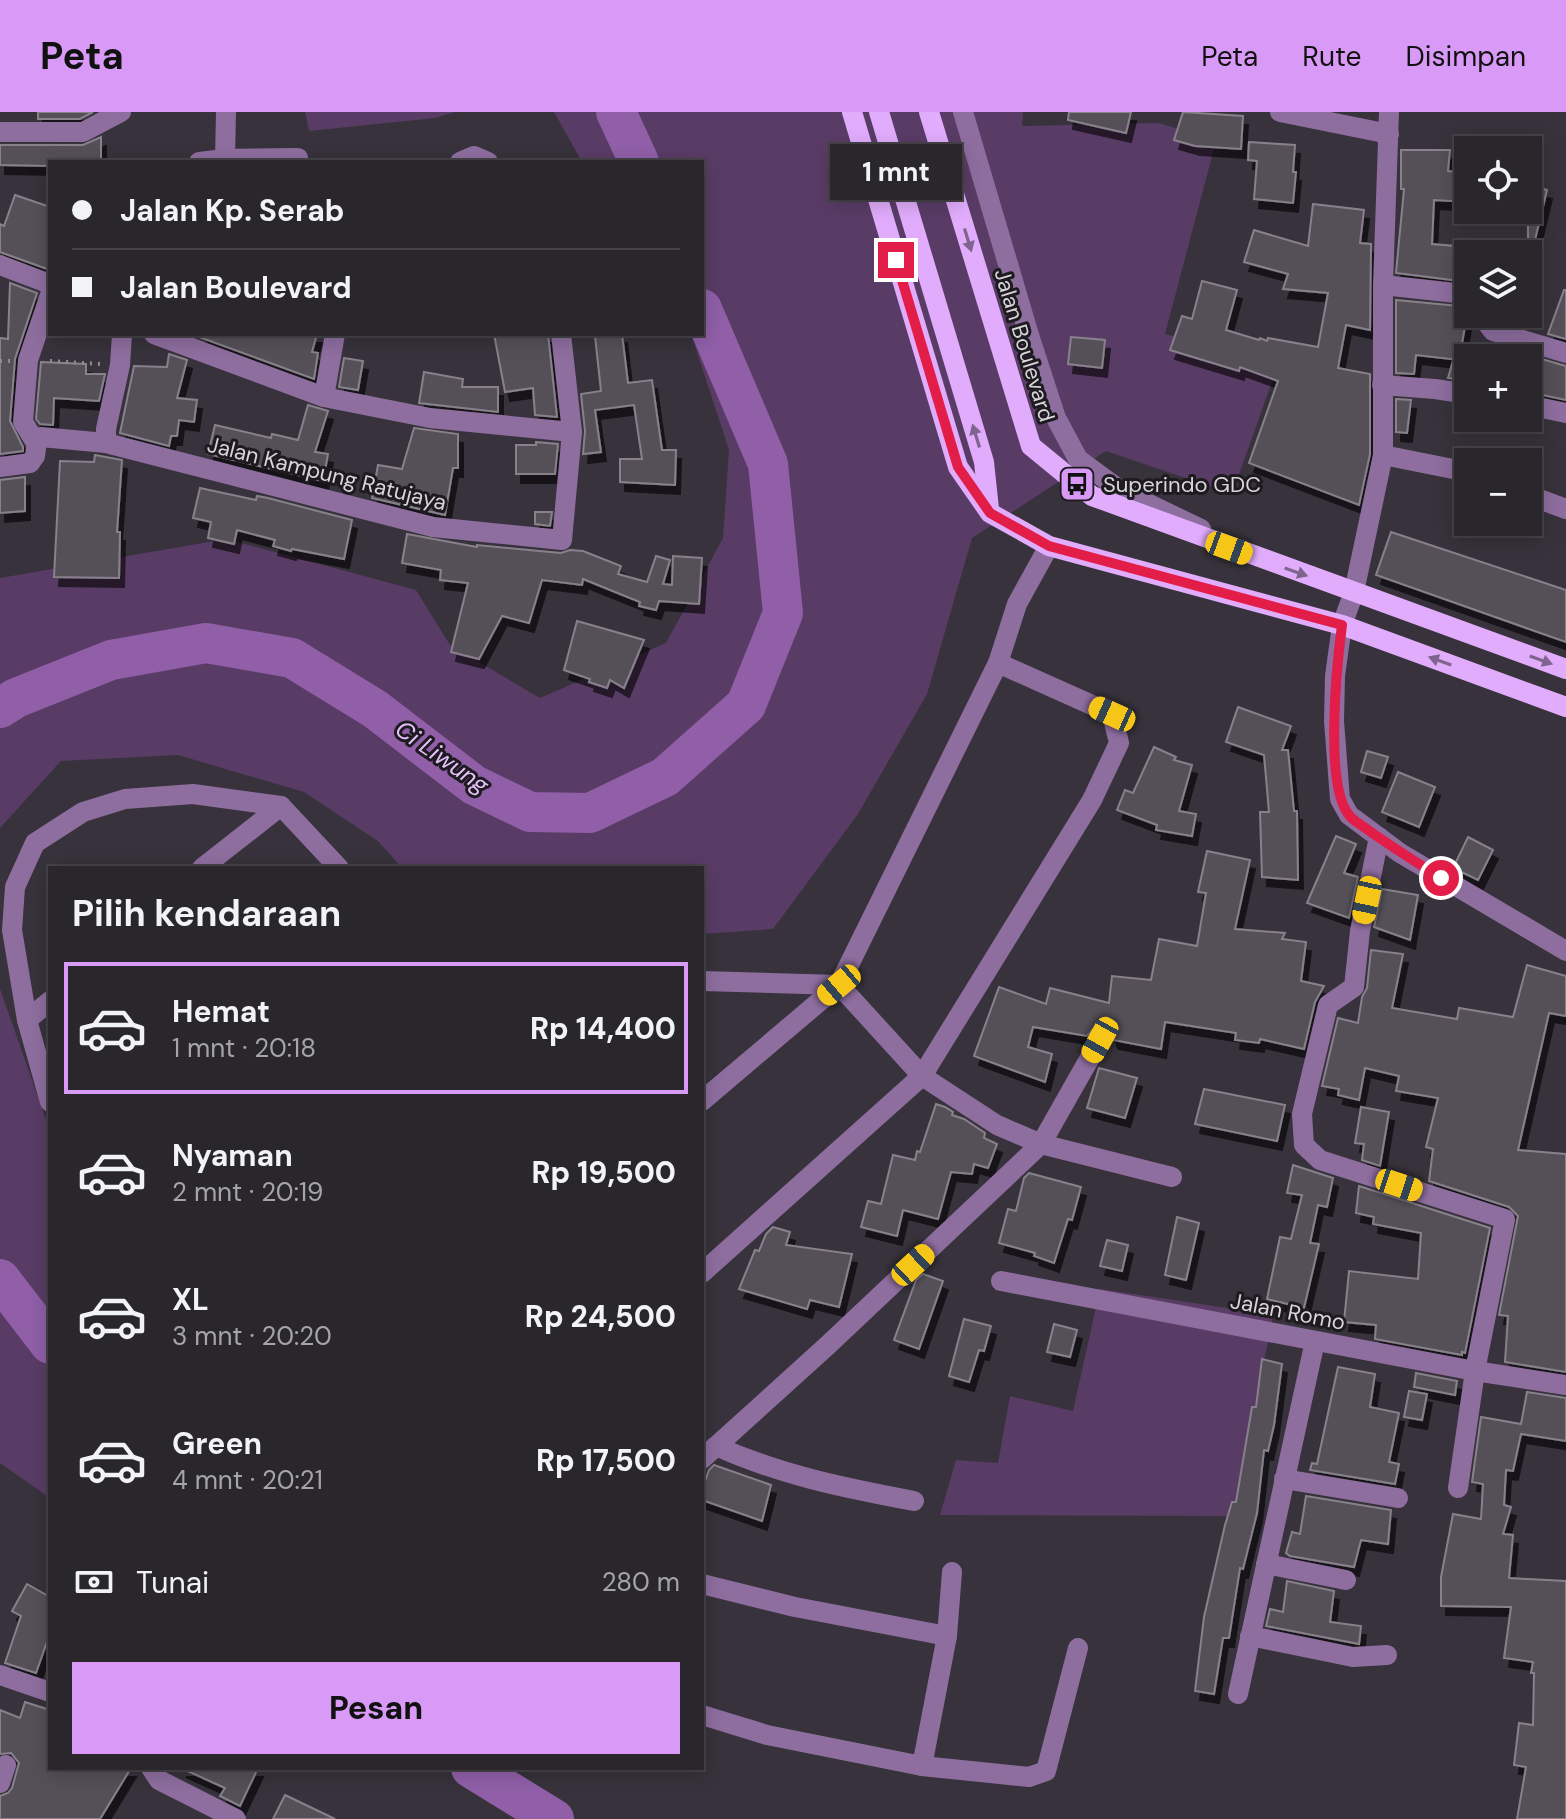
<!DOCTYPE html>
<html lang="id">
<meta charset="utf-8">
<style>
:root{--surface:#29262c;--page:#312e34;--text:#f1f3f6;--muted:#a5a5a9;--line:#454348;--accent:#d99af7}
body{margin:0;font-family:"DM Sans",sans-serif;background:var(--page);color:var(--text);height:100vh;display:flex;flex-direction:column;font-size:30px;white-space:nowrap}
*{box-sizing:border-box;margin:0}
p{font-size:26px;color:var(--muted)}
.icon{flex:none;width:44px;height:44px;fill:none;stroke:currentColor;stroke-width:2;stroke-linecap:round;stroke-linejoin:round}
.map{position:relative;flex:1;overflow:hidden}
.sheet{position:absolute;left:48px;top:754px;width:656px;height:904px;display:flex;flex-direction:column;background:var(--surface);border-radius:0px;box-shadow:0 4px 20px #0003,0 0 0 2px var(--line)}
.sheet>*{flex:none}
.guide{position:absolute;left:48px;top:48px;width:656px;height:176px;border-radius:0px;box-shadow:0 4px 20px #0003,0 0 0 2px var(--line);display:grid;align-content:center;height:176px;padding:0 24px;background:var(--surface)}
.buttons{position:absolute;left:1454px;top:24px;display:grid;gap:16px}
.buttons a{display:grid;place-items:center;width:88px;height:88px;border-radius:0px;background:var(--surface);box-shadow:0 4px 20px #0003,0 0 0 2px var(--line);font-size:40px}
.end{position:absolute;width:36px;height:36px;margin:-18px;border:10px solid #e11d48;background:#fff;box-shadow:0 0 0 4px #fff}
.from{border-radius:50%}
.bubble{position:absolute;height:56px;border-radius:0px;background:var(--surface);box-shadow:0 4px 20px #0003,0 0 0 2px var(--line);font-size:26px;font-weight:800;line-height:56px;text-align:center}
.car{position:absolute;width:24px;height:48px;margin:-24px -12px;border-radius:10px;box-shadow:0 0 6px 2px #0007;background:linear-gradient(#f5c518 24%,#345 0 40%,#f5c518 0 76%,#345 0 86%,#f5c518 0)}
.guide b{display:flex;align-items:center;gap:28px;height:76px;font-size:30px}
.guide b+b{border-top:2px solid var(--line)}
.guide i{width:20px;height:20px;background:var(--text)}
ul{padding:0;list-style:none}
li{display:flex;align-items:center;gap:24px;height:132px;margin:0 16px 12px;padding:0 8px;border:4px solid transparent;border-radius:0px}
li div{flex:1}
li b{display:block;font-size:30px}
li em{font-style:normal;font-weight:800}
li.current{border-color:var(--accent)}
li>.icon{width:72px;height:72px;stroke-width:1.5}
h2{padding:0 24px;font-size:36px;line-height:96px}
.pay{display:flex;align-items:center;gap:20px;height:88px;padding:0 24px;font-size:30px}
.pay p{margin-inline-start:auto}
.action{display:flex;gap:16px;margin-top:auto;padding:16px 24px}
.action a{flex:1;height:92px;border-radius:0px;background:var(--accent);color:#111;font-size:32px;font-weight:800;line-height:92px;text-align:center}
header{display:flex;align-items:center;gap:48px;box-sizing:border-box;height:112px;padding:0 40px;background:var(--accent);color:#111}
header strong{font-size:38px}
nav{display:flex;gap:44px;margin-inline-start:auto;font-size:28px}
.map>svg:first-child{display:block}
.green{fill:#593c66}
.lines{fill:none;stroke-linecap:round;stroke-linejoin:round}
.river{stroke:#905fa8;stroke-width:40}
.building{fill:#554f59;stroke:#88818b;stroke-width:2;filter:url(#shadow)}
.path{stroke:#8e8a91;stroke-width:4;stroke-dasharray:2 6;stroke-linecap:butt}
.minor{stroke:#8e6e9f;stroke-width:20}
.major{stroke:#e1acfc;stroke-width:20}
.oneway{fill:#7f648e}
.route{stroke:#e11d48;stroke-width:10}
.labels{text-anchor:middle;stroke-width:6;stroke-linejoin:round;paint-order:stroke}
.street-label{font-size:22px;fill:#d8d4da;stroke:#1d1b1f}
.poi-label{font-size:22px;fill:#d8d4da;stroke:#1d1b1f;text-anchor:start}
.water-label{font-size:24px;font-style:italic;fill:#e6bffb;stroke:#1d1b1f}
</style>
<header>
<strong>Peta</strong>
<nav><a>Peta</a><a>Rute</a><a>Disimpan</a></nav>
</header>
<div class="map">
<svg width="1566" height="1707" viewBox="0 0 1566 1707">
<defs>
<filter id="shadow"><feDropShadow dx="5" dy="9" stdDeviation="0" flood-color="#0009"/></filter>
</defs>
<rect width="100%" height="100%" fill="#37323b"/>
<g class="green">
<polygon points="305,0 455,0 435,6 309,19"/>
<polygon points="554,0 1023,0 1022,14 1159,11 1216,29 1165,222 1278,253 1232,382 1106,339 972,426 927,582 858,702 773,817 702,822 702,756 402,756 378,729 304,680 178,643 61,649 0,716 0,466 226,427 416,478 450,533 540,586 666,531 723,426 729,338 691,222 702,222 702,50 582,50"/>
<polygon points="0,877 50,1019 50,1386 0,1351"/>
<polygon points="1100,1177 1273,1203 1234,1404 940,1403 956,1348 998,1351 1010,1284 1073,1299"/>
</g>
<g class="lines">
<g class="river">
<polyline points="616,0 639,50"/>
<polyline points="0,596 16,586 111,548 206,531 292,546 375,597 474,673 530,700 590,701 665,665 746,593 783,501 768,352 702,197"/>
<polyline points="0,1167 50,1232"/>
<polyline points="471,1656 554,1707"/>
</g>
</g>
<g class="building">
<polygon points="38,0 93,0 80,7 38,7"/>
<polygon points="1069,0 1131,0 1126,21 1068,8"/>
<polygon points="1183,0 1243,4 1241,37 1195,34 1174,28"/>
<polygon points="101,25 101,50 50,50 50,54 0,53 0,33 83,33"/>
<polygon points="1249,30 1295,33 1293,60 1296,60 1293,91 1254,87 1257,49 1248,48"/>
<polygon points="1401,38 1450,38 1448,59 1468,61 1468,90 1434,88 1432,132 1468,135 1468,170 1396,161 1404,77 1401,77"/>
<polygon points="1528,73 1547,78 1535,128 1528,127"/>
<polygon points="15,83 50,95 50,158 0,140 0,112 4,114"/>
<polygon points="1313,92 1364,98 1360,131 1371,132 1370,218 1346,213 1338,256 1370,262 1370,342 1359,393 1249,351 1278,269 1240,255 1239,259 1170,238 1182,204 1192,207 1202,169 1237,178 1226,218 1259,228 1260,226 1267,229 1268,226 1318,235 1328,181 1283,177 1288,162 1244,150 1254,118 1308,134"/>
<polygon points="10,171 37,181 15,247 10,309 23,335 23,339 0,342 0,226 8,227"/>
<polygon points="1564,178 1566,178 1566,227 1548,222"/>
<polygon points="1396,188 1459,194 1468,198 1459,248 1416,243 1414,262 1396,261"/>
<polygon points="191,222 317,222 312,240 318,241 314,267"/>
<polygon points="494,222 548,222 557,305 535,303 533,276 505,280"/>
<polygon points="607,222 622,222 628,271 652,268 662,338 676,338 675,373 620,370 620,347 642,347 634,293 595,298 601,340 583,342 585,319 581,282 601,279 595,224"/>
<polygon points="1071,225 1105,228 1102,256 1068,252"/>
<polygon points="169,242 187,248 177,286 197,288 194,310 179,308 177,324 171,324 169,334 120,321 134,254 167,255"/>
<polygon points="1528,243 1566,254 1566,288 1528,280"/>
<polygon points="344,246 363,249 358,278 339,275"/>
<polygon points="1453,249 1468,253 1468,269 1448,266"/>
<polygon points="41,250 86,252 86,262 105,262 99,289 54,286 53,313 40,312 36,307"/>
<polygon points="424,260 463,267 462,275 498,275 498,300 419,291"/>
<polygon points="1396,287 1411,288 1407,321 1396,320"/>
<polygon points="308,293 328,299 315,340 328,342 323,369 208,342 215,313 271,326 272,322 298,328"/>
<polygon points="414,316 458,322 458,356 453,356 445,403 372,386 378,353 402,357"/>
<polygon points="536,330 558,332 555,362 516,362 516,333 536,333"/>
<polygon points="95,343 122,348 117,420 120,420 119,466 54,465 60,349 94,350"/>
<polygon points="25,365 25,399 0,401 0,368"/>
<polygon points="200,376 256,388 257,384 268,386 352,408 344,447 292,437 291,439 273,434 275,428 237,418 234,432 208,426 211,410 193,406"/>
<polygon points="535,400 552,400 550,414 535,412"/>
<polygon points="1391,420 1566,478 1566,530 1376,463"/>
<polygon points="407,422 477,435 477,433 561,441 570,438 583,439 621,454 618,462 647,470 656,444 670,448 663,472 672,473 673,444 702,446 699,492 659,489 656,498 639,494 640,490 583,467 582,473 542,468 529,511 502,504 479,547 451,540 468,471 440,468 441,458 402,451"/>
<polygon points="577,509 644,528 624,576 610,568 607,576 589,570 590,567 564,558"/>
<polygon points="1238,595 1291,614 1282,638 1288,638 1294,699 1297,699 1298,768 1262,765 1260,700 1269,700 1264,643 1226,630"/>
<polygon points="1154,635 1176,645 1174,648 1192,653 1179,699 1196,702 1192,724 1156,718 1157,713 1117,698 1125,678 1133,681"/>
<polygon points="1367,639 1388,645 1381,666 1361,660"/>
<polygon points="1398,660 1435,675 1419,715 1382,700"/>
<polygon points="1336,724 1356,732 1344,761 1358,765 1349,806 1307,791"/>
<polygon points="1468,725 1493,738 1478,768 1453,756"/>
<polygon points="1207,739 1250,748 1235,817 1285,821 1282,827 1306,830 1301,869 1324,874 1315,890 1304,937 1260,927 1259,931 1235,928 1236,921 1165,910 1161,937 1113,928 1111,921 1101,915 1093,917 1087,924 1033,915 1028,935 1052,942 1045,970 974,944 999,875 1046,892 1050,876 1109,891 1112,864 1151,868 1159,827 1197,834 1206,781 1198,780"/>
<polygon points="1382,777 1418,783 1410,828 1374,815"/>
<polygon points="1371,838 1403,842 1392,896 1457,907 1459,896 1513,905 1527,853 1566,864 1566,904 1549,901 1518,1038 1566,1042 1566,1260 1505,1250 1508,1204 1499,1203 1518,1104 1509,1095 1429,1069 1433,1037 1426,1035 1438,986 1396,979 1399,964 1365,956 1359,988 1338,983 1339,977 1322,974 1338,906 1358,911 1362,885 1367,876"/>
<polygon points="1099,956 1137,966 1125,1006 1087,996"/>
<polygon points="1204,977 1285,993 1277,1029 1195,1012"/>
<polygon points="936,992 945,995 953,1000 952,1003 964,1007 985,1021 984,1026 997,1032 988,1056 974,1052 972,1062 951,1060 938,1107 903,1098 897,1124 861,1115 868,1089 881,1092 893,1043 915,1048 917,1039 920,1040"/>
<polygon points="1361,995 1389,1000 1380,1054 1362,1048 1364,1032 1355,1031"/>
<polygon points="1293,1053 1333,1066 1327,1095 1318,1093 1310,1131 1319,1132 1304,1196 1267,1187 1280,1125 1291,1127 1302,1083 1287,1081"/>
<polygon points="1029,1061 1081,1075 1072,1108 1068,1107 1054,1151 1034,1144 1035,1141 999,1131 1008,1097 1016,1099 1024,1066"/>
<polygon points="1359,1074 1490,1116 1465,1241 1462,1240 1462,1243 1375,1227 1376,1213 1344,1210 1349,1159 1418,1167 1421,1121 1373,1112 1374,1105 1356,1101"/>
<polygon points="1177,1105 1199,1111 1186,1168 1165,1163"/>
<polygon points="773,1115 790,1120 786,1133 852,1142 839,1195 810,1188 807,1197 739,1177 755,1138 759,1139 766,1122"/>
<polygon points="1107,1128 1128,1133 1122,1159 1100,1154"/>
<polygon points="923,1162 943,1169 919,1237 894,1228 916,1168"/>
<polygon points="964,1207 991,1214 984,1239 979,1238 969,1270 949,1264"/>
<polygon points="1054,1212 1077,1218 1070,1245 1047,1240"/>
<polygon points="1262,1247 1282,1252 1274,1313 1268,1339 1264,1338 1257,1401 1243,1457 1240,1456 1229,1526 1223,1526 1214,1582 1195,1579 1204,1505 1225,1413 1232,1390 1236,1390 1252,1295 1256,1295"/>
<polygon points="1338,1255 1375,1262 1370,1295 1399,1301 1389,1350 1399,1352 1395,1372 1310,1358 1312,1351 1317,1352"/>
<polygon points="1416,1261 1457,1269 1455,1283 1414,1275"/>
<polygon points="1409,1279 1427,1282 1422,1308 1404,1305"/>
<polygon points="1527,1280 1566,1286 1566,1329 1521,1322 1513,1359 1506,1358 1504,1393 1511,1395 1503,1422 1513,1423 1509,1466 1566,1469 1566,1707 1517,1707 1526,1655 1514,1653 1519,1611 1533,1613 1534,1561 1531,1561 1533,1550 1504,1546 1511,1495 1441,1494 1441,1465 1453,1402 1481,1407 1483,1372 1472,1370 1481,1305 1521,1312"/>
<polygon points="714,1353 771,1373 762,1409 702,1388 702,1378 709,1358"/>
<polygon points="1306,1384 1391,1398 1388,1432 1361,1428 1354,1455 1290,1444 1286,1441 1292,1420 1300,1422"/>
<polygon points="1287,1469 1334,1479 1330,1510 1361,1514 1359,1532 1266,1514 1270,1497 1283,1500"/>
<polygon points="27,1472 50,1485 50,1521 36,1561 5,1551 21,1504 12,1499"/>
<polygon points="25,1590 50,1598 50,1656 131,1656 100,1707 0,1707 0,1684 8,1681 12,1676 19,1651 11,1641 0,1642 0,1598 20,1606"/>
<polygon points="181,1656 258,1656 240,1694 220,1684 225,1676"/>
<polygon points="285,1683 335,1707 273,1707"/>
</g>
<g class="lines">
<g class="path">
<polyline points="0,249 10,249"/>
<polyline points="50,249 101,252"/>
</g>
<g class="minor">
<polyline points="963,0 1029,223 1056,306 1078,347 1120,378 1201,417"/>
<polyline points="1280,0 1389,22"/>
<polyline points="1389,0 1383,173 1383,343 1354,480 1342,513 1335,564 1334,609 1340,687 1349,703 1400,741 1566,839"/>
<polyline points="0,20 83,20 121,0"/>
<polyline points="225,47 226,0"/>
<polyline points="199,50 225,47 298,46"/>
<polyline points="460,50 474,44 488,50"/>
<polyline points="0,153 50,172"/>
<polyline points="1383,173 1465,182 1468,185"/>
<polyline points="1480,202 1493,219 1566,241"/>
<polyline points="122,222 120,253 106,317 106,331 433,415 562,428 572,320 430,306 324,285 335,222"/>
<polyline points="154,222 324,285"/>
<polyline points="561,222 572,320"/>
<polyline points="1382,273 1435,277 1468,282"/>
<polyline points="1528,293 1566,301"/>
<polyline points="36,331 23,310 28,248 50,183"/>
<polyline points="1383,343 1468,360"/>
<polyline points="0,355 30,351 35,344 37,329 41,325 106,331"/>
<polyline points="1528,383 1566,397"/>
<polyline points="1379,725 1360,819 1354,875 1328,893 1302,1002 1304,1033 1320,1048 1505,1107 1475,1259 1458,1376"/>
<polyline points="202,756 281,694"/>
<polyline points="702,869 839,873 998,551 1017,492 1049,434"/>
<polyline points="27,908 50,889"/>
<polyline points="702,989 839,873 922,964 997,1013 1041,1032 1172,1065"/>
<polyline points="50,990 27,908 12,818 15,775 35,731 83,700 125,687 193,682 281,694 339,756"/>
<polyline points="702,1161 922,964 1092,688 1119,631 1112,602 998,551"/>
<polyline points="1001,1169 1475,1259 1566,1273"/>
<path d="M716 1334C780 1363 845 1376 914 1389"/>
<polyline points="702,1347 828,1233 1041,1032 1100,928"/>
<polyline points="1284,1367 1398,1386"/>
<polyline points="1266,1452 1346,1468"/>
<polyline points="702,1472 795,1495 947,1524"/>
<polyline points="1250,1524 1353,1545 1387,1543"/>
<polyline points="0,1563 50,1580"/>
<polyline points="1238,1582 1315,1229"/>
<polyline points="702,1603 767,1623 922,1654 947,1524 952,1460"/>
<polyline points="922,1654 1029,1665 1046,1659 1078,1536"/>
<polyline points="151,1656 159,1668 236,1707"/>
<polyline points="0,1671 6,1653"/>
</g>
<g class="major">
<polyline points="852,0 958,355 990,401 1049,434 1342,513 1566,595"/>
<polyline points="879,0 984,350 989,397"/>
<polyline points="929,0 1031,334 1092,384 1566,557"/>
</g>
</g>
<defs><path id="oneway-solid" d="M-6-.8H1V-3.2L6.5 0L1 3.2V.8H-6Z" transform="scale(2)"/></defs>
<g class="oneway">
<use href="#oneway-solid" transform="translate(968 128) rotate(73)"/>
<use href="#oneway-solid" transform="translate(976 324) rotate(-107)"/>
<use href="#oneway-solid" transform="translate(1296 460) rotate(19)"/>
<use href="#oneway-solid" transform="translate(1541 548) rotate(20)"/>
<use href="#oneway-solid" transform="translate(1440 549) rotate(-160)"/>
</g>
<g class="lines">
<path class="route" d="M896 148 958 355 990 401 1049 434 1342 513C1337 551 1324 673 1349 703 1353 709 1362 713 1368 718 1392 735 1416 750 1441 766"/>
</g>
<defs>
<symbol id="bus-square" viewBox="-11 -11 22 22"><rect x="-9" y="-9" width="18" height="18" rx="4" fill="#d99af7" stroke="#1d1b1f"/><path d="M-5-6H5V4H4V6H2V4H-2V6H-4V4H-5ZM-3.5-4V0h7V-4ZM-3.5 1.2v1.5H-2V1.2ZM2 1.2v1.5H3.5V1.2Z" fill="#111"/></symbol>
</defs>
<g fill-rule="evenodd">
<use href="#bus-square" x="1057" y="352" width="40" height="40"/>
</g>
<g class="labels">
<g class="street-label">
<text transform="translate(1025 233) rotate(73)" y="8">Jalan Boulevard</text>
<text transform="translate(327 361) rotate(14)" y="8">Jalan Kampung Ratujaya</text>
<text transform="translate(1288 1199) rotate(11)" y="8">Jalan Romo</text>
</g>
<g class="poi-label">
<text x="1103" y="380">Superindo GDC</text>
</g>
<g class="water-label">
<text transform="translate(442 645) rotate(35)" y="8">Ci Liwung</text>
</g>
</g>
</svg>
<div class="buttons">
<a><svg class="icon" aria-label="locate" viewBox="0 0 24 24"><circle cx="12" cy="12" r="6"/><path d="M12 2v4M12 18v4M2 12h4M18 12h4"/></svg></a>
<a><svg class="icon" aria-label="layers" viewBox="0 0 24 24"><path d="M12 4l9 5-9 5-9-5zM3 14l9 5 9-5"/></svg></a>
<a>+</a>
<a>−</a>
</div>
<i class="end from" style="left:1441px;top:766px"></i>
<i class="end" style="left:896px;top:148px"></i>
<div class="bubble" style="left:830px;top:32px;width:132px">1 mnt</div>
<i class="car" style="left:1229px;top:436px;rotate:110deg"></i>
<i class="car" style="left:1112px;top:602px;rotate:294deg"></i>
<i class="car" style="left:1367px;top:788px;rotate:192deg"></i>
<i class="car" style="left:839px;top:873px;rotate:230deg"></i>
<i class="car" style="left:1100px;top:928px;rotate:209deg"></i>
<i class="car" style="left:1399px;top:1073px;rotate:108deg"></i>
<i class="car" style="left:913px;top:1153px;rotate:47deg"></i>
<div class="guide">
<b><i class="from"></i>Jalan Kp. Serab</b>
<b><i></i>Jalan Boulevard</b>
</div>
<section class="sheet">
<h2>Pilih kendaraan</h2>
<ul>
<li class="current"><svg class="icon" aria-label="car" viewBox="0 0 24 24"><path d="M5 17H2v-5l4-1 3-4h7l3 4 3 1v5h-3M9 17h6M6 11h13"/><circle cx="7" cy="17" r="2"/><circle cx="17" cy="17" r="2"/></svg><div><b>Hemat</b><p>1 mnt · 20:18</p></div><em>Rp 14,400</em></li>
<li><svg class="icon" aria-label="car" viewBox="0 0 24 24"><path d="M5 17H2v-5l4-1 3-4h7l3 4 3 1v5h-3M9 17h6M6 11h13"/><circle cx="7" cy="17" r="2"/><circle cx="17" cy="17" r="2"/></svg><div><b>Nyaman</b><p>2 mnt · 20:19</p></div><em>Rp 19,500</em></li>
<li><svg class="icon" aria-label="car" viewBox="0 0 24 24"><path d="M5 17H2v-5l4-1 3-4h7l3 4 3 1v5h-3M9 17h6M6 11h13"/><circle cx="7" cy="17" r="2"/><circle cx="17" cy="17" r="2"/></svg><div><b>XL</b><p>3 mnt · 20:20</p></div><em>Rp 24,500</em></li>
<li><svg class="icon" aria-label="car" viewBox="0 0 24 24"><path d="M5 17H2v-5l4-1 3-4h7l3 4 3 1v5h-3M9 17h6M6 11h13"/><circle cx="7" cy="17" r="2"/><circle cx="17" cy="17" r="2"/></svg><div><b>Green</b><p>4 mnt · 20:21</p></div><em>Rp 17,500</em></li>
</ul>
<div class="pay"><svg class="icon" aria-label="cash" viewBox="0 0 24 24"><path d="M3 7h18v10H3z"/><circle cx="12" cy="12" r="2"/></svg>Tunai<p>280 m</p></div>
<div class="action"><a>Pesan</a></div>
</section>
</div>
